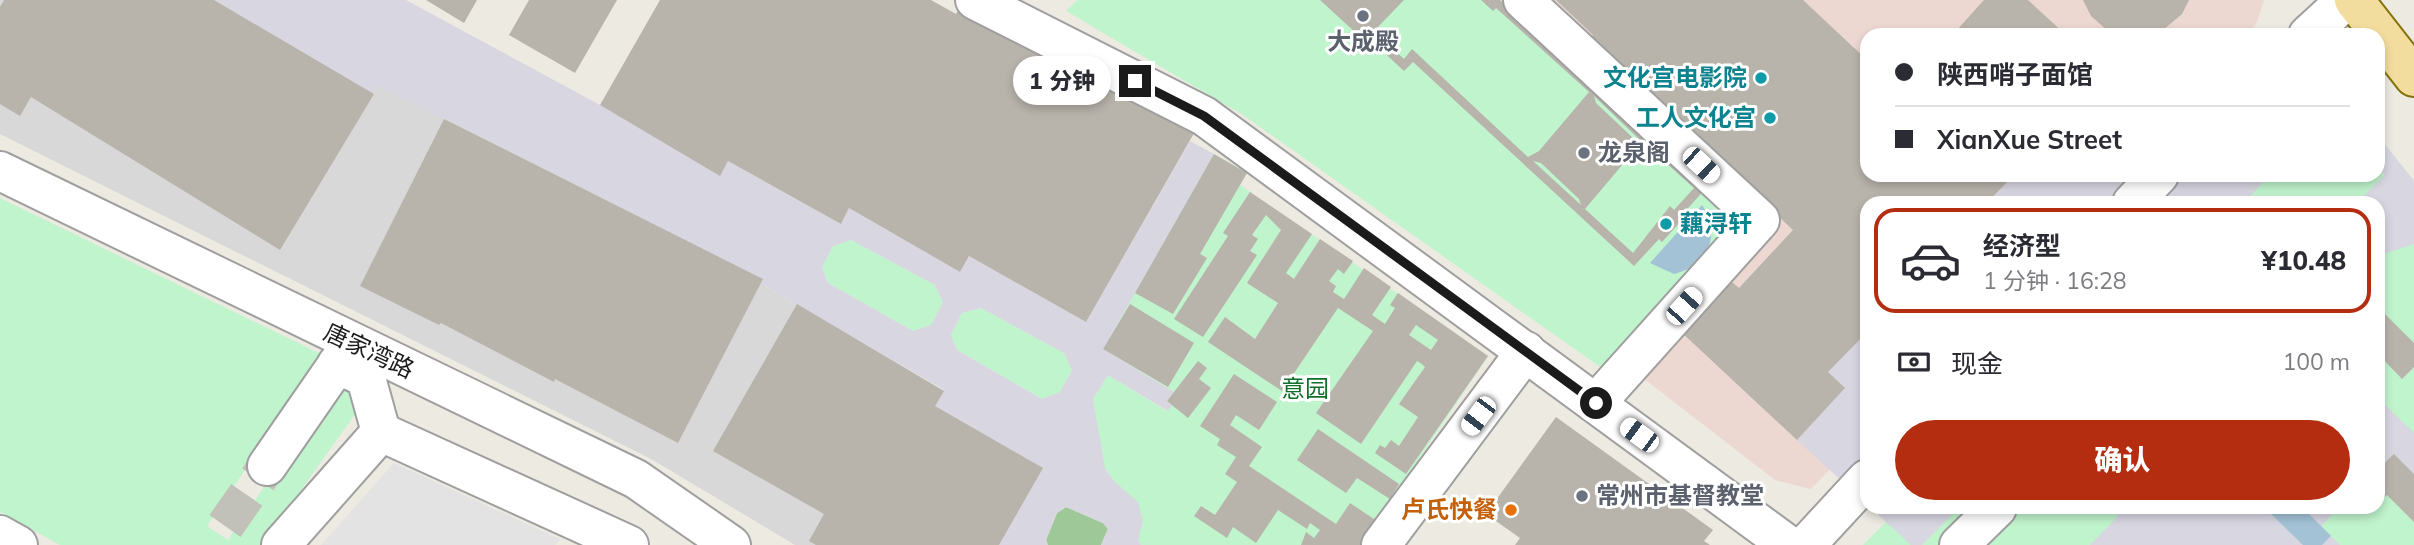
<!DOCTYPE html>
<html lang="zh">
<meta charset="utf-8">
<style>
:root{--surface:#fff;--page:#f2f2f3;--text:#2b2b33;--muted:#7c7c81;--line:#e1e1e2;--accent:#b52d10}
body{margin:0;font-family:Mulish,"Noto Sans SC",sans-serif;background:var(--page);color:var(--text);height:100vh;display:flex;flex-direction:column;font-size:26px;white-space:nowrap}
*{box-sizing:border-box;margin:0}
p{font-size:23px;color:var(--muted)}
.icon{flex:none;width:38px;height:38px;fill:none;stroke:currentColor;stroke-width:2;stroke-linecap:round;stroke-linejoin:round}
.map{position:relative;flex:1;overflow:hidden}
.drawer{position:absolute;left:1860px;top:196px;width:525px;height:318px;display:flex;flex-direction:column;background:var(--surface);border-radius:21px;box-shadow:0 4px 10px #0003}
.drawer>*{flex:none}
.banner{position:absolute;left:1860px;top:28px;width:525px;height:154px;border-radius:21px;box-shadow:0 4px 10px #0003;display:grid;align-content:center;height:154px;padding:0 35px;background:var(--surface)}
.end{position:absolute;width:32px;height:32px;margin:-16px;border:9px solid #1b1b1b;background:#fff;box-shadow:0 0 0 4px #fff}
.from{border-radius:50%}
.bubble{position:absolute;height:49px;border-radius:24px;background:var(--surface);box-shadow:0 4px 10px #0003;font-size:23px;font-weight:800;line-height:49px;text-align:center}
.car{position:absolute;width:21px;height:42px;margin:-21px -10px;border-radius:9px;box-shadow:0 0 5px 2px #0007;background:linear-gradient(#fff 24%,#345 0 40%,#fff 0 76%,#345 0 86%,#fff 0)}
.banner b{display:flex;align-items:center;gap:24px;height:66px;font-size:26px}
.banner b+b{border-top:2px solid var(--line)}
.banner i{width:18px;height:18px;background:var(--text)}
ul{padding:12px 0 0;list-style:none}
li{display:flex;align-items:center;gap:21px;height:105px;margin:0 14px 10px;padding:0 21px;border:4px solid transparent;border-radius:21px}
li div{flex:1}
li b{display:block;font-size:26px}
li em{font-style:normal;font-weight:800}
li.on{border-color:var(--accent)}
li>.icon{width:63px;height:63px;stroke-width:1.5}
.pay{display:flex;align-items:center;gap:18px;height:77px;padding:0 35px;font-size:26px}
.pay p{margin-inline-start:auto}
.button{display:flex;gap:14px;margin-top:auto;padding:14px 35px}
.button a{flex:1;height:80px;border-radius:42px;background:var(--accent);color:#fff;font-size:28px;font-weight:800;line-height:80px;text-align:center}
.map>svg:first-child{display:block}
.residential{fill:#d9d8d8}
.commercial{fill:#ecd7d1}
.forest{fill:#9fc899}
.park{fill:#c0f4cd}
.parking{fill:#e3e3e3}
.plaza{fill:#d8d6e1;fill-rule:evenodd}
.water{fill:#a4c2d6}
.building{fill:#b8b3ab;fill-rule:evenodd}
.lines{fill:none;stroke-linecap:round;stroke-linejoin:round}
.minor-tunnel{stroke:#c2c1b9;stroke-width:38;stroke-dasharray:38 19;stroke-linecap:butt}
.minor-casing{stroke:#9f9f9f;stroke-width:42}
.major-casing{stroke:#85720c;stroke-width:42}
.minor{stroke:#fff;stroke-width:38}
.major{stroke:#f3dd9e;stroke-width:38}
.route{stroke:#1b1b1b;stroke-width:9}
.worship-dot{fill:#6b7280;stroke:#fff;stroke-width:2.5}
.culture-dot{fill:#0f9aa8;stroke:#fff;stroke-width:2.5}
.food-dot{fill:#e8710a;stroke:#fff;stroke-width:2.5}
.labels{text-anchor:middle;stroke-width:6;stroke-linejoin:round;paint-order:stroke}
.worship-label{font-size:24px;font-weight:bold;fill:#5b616d;stroke:#fff;text-anchor:start}
.culture-label{font-size:24px;font-weight:bold;fill:#0d838f;stroke:#fff;text-anchor:end}
.street-label{font-size:24px;fill:#1b1b1b;stroke:#fff}
.park-label{font-size:24px;fill:#146e2b;stroke:#fff}
.food-label{font-size:24px;font-weight:bold;fill:#c56008;stroke:#fff;text-anchor:end}
</style>
<div class="map">
<svg width="2414" height="545" viewBox="0 0 2414 545">
<rect width="100%" height="100%" fill="#eceae1"/>
<polygon class="residential" points="0,0 214,0 374,94 379,85 763,279 761,284 944,391 1043,468 999,545 795,545 653,460 0,134"/>
<polygon class="commercial" points="1500,0 2264,0 2257,22 2247,35 1867,35 1867,431 1811,489 1775,480 1634,371"/>
<polygon class="forest" points="1066,507 1103,523 1108,529 1101,545 1048,545 1046,540 1057,513"/>
<g class="park">
<polygon points="1077,0 1500,0 1742,221 1610,374 1243,115 1066,11"/>
<polygon points="2378,136 2414,181 2414,545 1863,545 1900,508 2378,508 2378,203 2202,203 2230,175 2378,175"/>
<path d="M1214 154 1247 173 1240 185 1488 356 1361 545H1141L1138 540C1151 491 1120 503 1105 469 1097 449 1097 420 1093 399L1108 375 1167 411 1174 392 1103 349Z"/>
<polygon points="0,198 323,355 207,526 228,540 332,387 344,385 354,391 358,410 262,545 60,545 0,512"/>
<polygon points="851,240 935,285 943,302 931,325 913,331 828,283 822,267 833,246"/>
<polygon points="981,308 1064,353 1072,370 1060,392 1042,399 957,350 951,335 962,313"/>
</g>
<polygon class="parking" points="394,463 560,539 555,545 321,545"/>
<g class="plaza">
<path d="M214 0H406L600 105 720 175 728 161 841 224 849 208 960 272 969 256 1086 322 1190 141 1214 154 1103 349 1174 392 1167 401 1172 405 1168 411 1108 375 1093 399 1105 468 1114 481 1138 502 1143 521 1138 540 1141 545H1101L1108 529 1103 523 1066 507 1057 513 1046 540 1048 545H999L1043 468 935 406 944 390 761 284 763 279 379 86 374 94ZM851 240 935 285 943 302 931 325 913 331 828 283 822 267 833 246ZM981 308 1064 353 1072 370 1060 392 1042 399 957 350 951 335 962 313Z"/>
<polygon points="2378,136 2414,181 2414,244 2378,256 2378,203 2356,203 2385,175 2378,167"/>
<polygon points="2014,175 2218,175 2224,180 2229,175 2270,175 2244,203 1987,203"/>
<polygon points="1867,332 1867,504 1797,440 1845,388 1828,372"/>
<polygon points="2378,398 2414,433 2414,474 2394,454 2378,469"/>
<polygon points="1871,508 1959,508 1922,545 1911,545"/>
<polygon points="2110,508 2339,508 2321,526 2340,545 2090,545 2118,516"/>
</g>
<g class="water">
<path d="M1702 205C1722 234 1708 266 1674 274L1650 263Z"/>
<polygon points="2265,508 2303,508 2331,536 2322,545 2303,545"/>
</g>
<g class="building">
<polygon points="4,0 214,0 374,94 280,250 31,97 20,116 0,104 0,7"/>
<polygon points="426,0 477,0 464,23"/>
<polygon points="529,0 617,0 575,73 509,35"/>
<polygon points="660,0 931,0 956,14 960,7 1197,128 1086,322 969,256 960,272 849,208 841,224 728,161 720,176 600,105"/>
<polygon points="1320,0 1404,0 1373,32 1361,53 1356,33"/>
<path d="M1481 0H1500L1706 188 1681 216 1683 219 1662 242 1659 239 1634 266 1413 62 1404 71 1377 46 1383 40 1404 59 1412 49 1528 157 1539 151 1589 92 1496 8 1493 11ZM1594 96 1642 142 1633 138 1596 103ZM1646 145 1694 188 1674 210 1670 206 1633 253 1585 209 1634 151ZM1533 161 1541 163 1579 199 1581 205Z"/>
<polygon points="1556,0 1803,0 1867,60 1867,175 2014,175 1987,203 1867,203 1867,332 1828,372 1845,388 1797,440 1679,330 1727,278 1739,288 1793,230 1589,39 1593,35"/>
<polygon points="1984,0 2028,0 2066,35 1961,35 1956,31"/>
<polygon points="2083,0 2189,0 2182,14 2157,35 2118,35 2108,31 2091,16"/>
<polygon points="444,119 763,279 678,443 555,379 554,382 441,323 439,325 360,286"/>
<polygon points="1214,154 1247,173 1200,254 1207,258 1173,314 1135,293"/>
<path d="M1250 192 1312 234 1286 273 1294 279 1320 239 1353 261 1344 274 1338 269 1329 281 1336 286 1333 292 1344 299 1364 268 1391 287 1372 315 1385 324 1395 308 1390 305 1398 293 1488 356 1406 474 1375 453 1380 445 1385 448 1391 440 1399 446 1418 417 1399 404 1425 367 1422 364 1417 361 1361 444 1316 413 1373 331 1338 308 1282 391 1208 342 1225 317 1255 339 1278 303 1247 283 1281 230 1266 215 1252 235 1258 239 1250 251 1257 255 1203 337 1174 319 1228 236 1223 233ZM1416 325 1438 340 1431 350 1409 335Z"/>
<polygon points="797,304 944,391 935,406 1043,468 999,545 816,545 809,541 824,514 713,451"/>
<polygon points="1130,304 1194,343 1168,387 1103,349"/>
<polygon points="2378,307 2414,343 2414,367 2402,379 2378,354"/>
<polygon points="1198,361 1207,368 1199,379 1211,388 1188,418 1167,401"/>
<polygon points="1234,374 1277,402 1259,430 1236,415 1230,425 1262,447 1249,466 1336,524 1350,503 1377,521 1361,545 1301,545 1306,532 1314,538 1320,530 1310,523 1307,529 1278,510 1256,543 1233,527 1227,538 1194,516 1201,506 1215,515 1237,482 1225,474 1236,457 1217,445 1220,439 1200,426"/>
<polygon points="1556,417 1713,530 1704,541 1710,545 1515,545 1520,538 1486,514"/>
<polygon points="1318,429 1399,484 1390,499 1357,478 1346,493 1297,460"/>
<polygon points="2394,454 2414,474 2414,522 2387,495 2378,504 2378,469"/>
</g>
<g class="lines">
<polyline class="minor-tunnel" points="225,526 267,466"/>
<defs>
<g id="minor">
<polyline points="975,0 1204,116 1788,545"/>
<polyline points="1523,0 1760,220 1596,403"/>
<polyline points="2308,35 2346,0"/>
<polyline points="0,171 636,479 731,545"/>
<polyline points="2132,203 2159,175"/>
<polyline points="337,364 366,378 381,432"/>
<polyline points="267,466 352,343"/>
<polyline points="0,535 18,545"/>
<polyline points="281,545 381,432 629,545"/>
<polyline points="1381,545 1526,351"/>
<polyline points="1806,545 1867,479"/>
<polyline points="1959,545 1997,508"/>
</g>
<polyline id="major" points="2354,0 2414,77"/>
</defs>
<use href="#minor" class="minor-casing"/>
<use href="#major" class="major-casing"/>
<use href="#minor" class="minor"/>
<use href="#major" class="major"/>
</g>
<g class="lines">
<polyline class="route" points="1135,81 1204,116 1596,403"/>
</g>
<g class="worship-dot">
<circle cx="1363" cy="16" r="7"/>
<circle cx="1584" cy="153" r="7"/>
<circle cx="1582" cy="496" r="7"/>
</g>
<g class="culture-dot">
<circle cx="1761" cy="78" r="7"/>
<circle cx="1770" cy="118" r="7"/>
<circle cx="1666" cy="224" r="7"/>
</g>
<circle class="food-dot" cx="1511" cy="510" r="7"/>
<g class="labels">
<g class="worship-label">
<text x="1363" y="50" text-anchor="middle">大成殿</text>
<text x="1598" y="161">龙泉阁</text>
<text x="1596" y="504">常州市基督教堂</text>
</g>
<g class="culture-label">
<text x="1747" y="86">文化宫电影院</text>
<text x="1756" y="126">工人文化宫</text>
<text x="1680" y="232" text-anchor="start">藕浔轩</text>
</g>
<g class="street-label">
<text transform="translate(369 351) rotate(25)" y="8">唐家湾路</text>
</g>
<g class="park-label">
<text x="1305" y="397">意园</text>
</g>
<g class="food-label">
<text x="1497" y="518">卢氏快餐</text>
</g>
</g>
</svg>
<i class="end from" style="left:1596px;top:403px"></i>
<i class="end" style="left:1135px;top:81px"></i>
<div class="bubble" style="left:1013px;top:56px;width:98px">1 分钟</div>
<i class="car" style="left:1701px;top:165px;rotate:133deg"></i>
<i class="car" style="left:1684px;top:306px;rotate:42deg"></i>
<i class="car" style="left:1478px;top:416px;rotate:217deg"></i>
<i class="car" style="left:1639px;top:435px;rotate:306deg"></i>
<div class="banner">
<b><i class="from"></i>陕西哨子面馆</b>
<b><i></i>XianXue Street</b>
</div>
<section class="drawer">
<ul>
<li class="on"><svg class="icon" aria-label="car" viewBox="0 0 24 24"><path d="M5 17H2v-5l4-1 3-4h7l3 4 3 1v5h-3M9 17h6M6 11h13"/><circle cx="7" cy="17" r="2"/><circle cx="17" cy="17" r="2"/></svg><div><b>经济型</b><p>1 分钟 · 16:28</p></div><em>¥10.48</em></li>
</ul>
<div class="pay"><svg class="icon" aria-label="cash" viewBox="0 0 24 24"><path d="M3 7h18v10H3z"/><circle cx="12" cy="12" r="2"/></svg>现金<p>100 m</p></div>
<div class="button"><a>确认</a></div>
</section>
</div>
